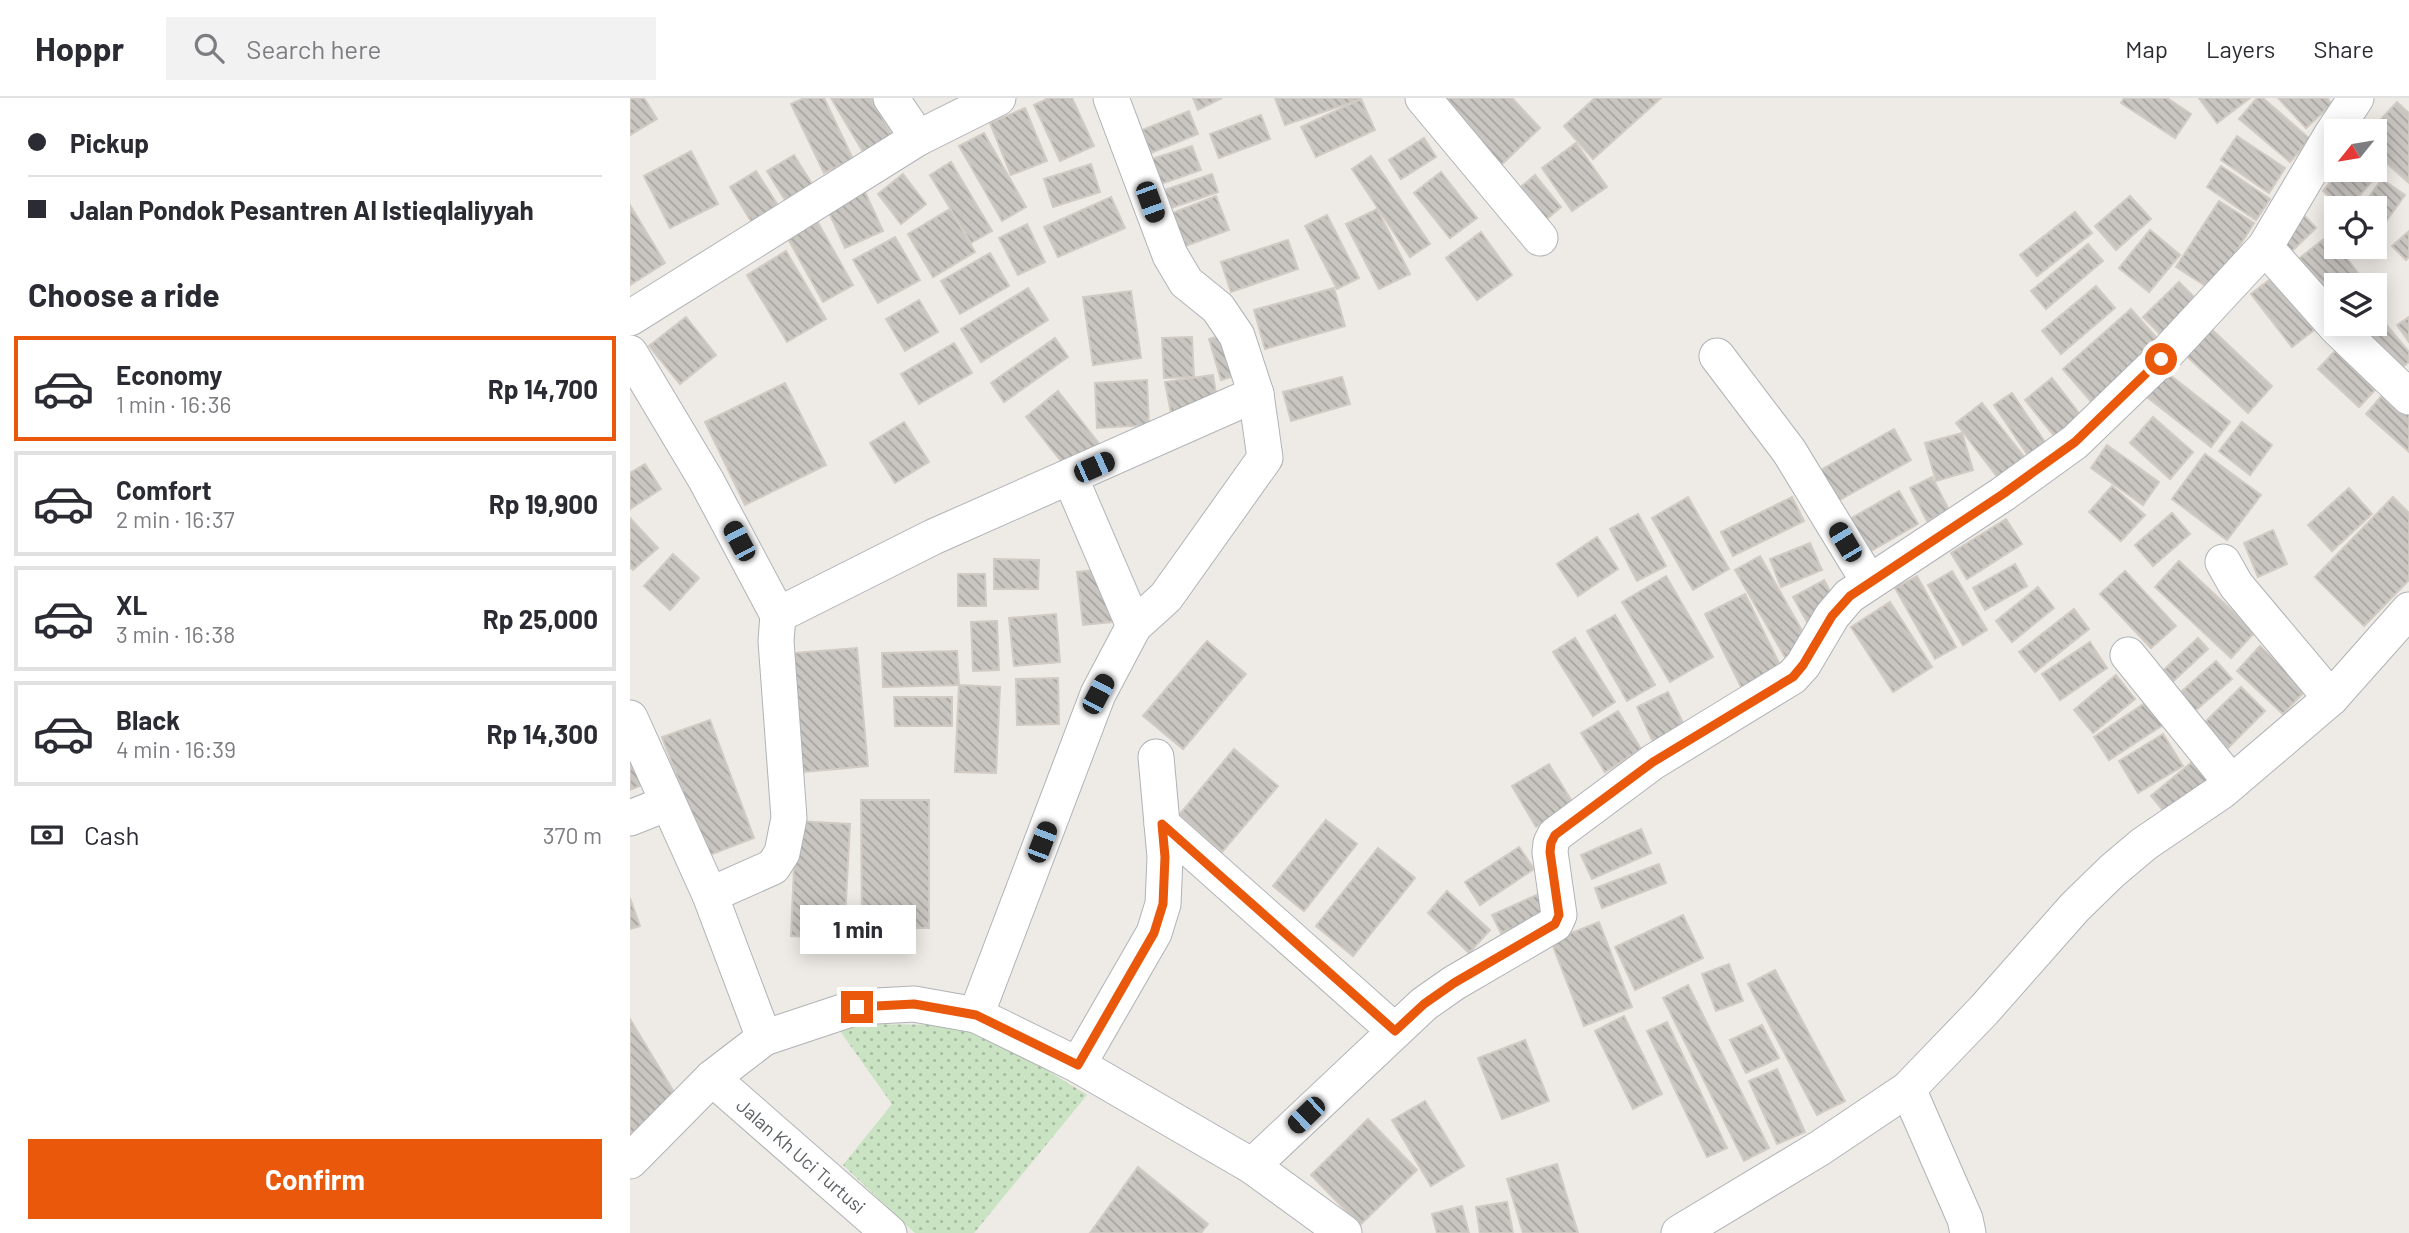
<!DOCTYPE html>
<meta charset="utf-8">
<style>
:root{--surface:#fff;--page:#f2f2f3;--text:#2b2b33;--muted:#7c7c81;--line:#e1e1e2;--accent:#ea580c}
body{margin:0;font-family:Barlow,sans-serif;background:var(--page);color:var(--text);height:100vh;display:flex;flex-direction:column;font-size:26px;white-space:nowrap}
*{box-sizing:border-box;margin:0}
p{font-size:23px;color:var(--muted)}
.icon{flex:none;width:38px;height:38px;fill:none;stroke:currentColor;stroke-width:2;stroke-linecap:round;stroke-linejoin:round}
.map{position:relative;flex:1;overflow:hidden}
.drawer{display:flex;flex-direction:column;background:var(--surface);width:630px}
.drawer>*{flex:none}
.banner{display:grid;align-content:center;height:154px;padding:0 28px;background:var(--surface)}
.needle{width:46px;rotate:240deg}
.fabs{position:absolute;left:1694px;top:21px;display:grid;gap:14px}
.fabs a{display:grid;place-items:center;width:63px;height:63px;border-radius:0px;background:var(--surface);box-shadow:0 4px 18px #0003;font-size:35px}
.end{position:absolute;width:32px;height:32px;margin:-16px;border:9px solid #ea580c;background:#fff;box-shadow:0 0 0 4px #fff}
.from{border-radius:50%}
.bubble{position:absolute;height:49px;border-radius:0px;background:var(--surface);box-shadow:0 4px 18px #0003;font-size:23px;font-weight:700;line-height:49px;text-align:center}
.car{position:absolute;width:21px;height:42px;margin:-21px -10px;border-radius:9px;box-shadow:0 0 5px 2px #0007;background:linear-gradient(#222 24%,#8ab4d8 0 40%,#222 0 76%,#8ab4d8 0 86%,#222 0)}
.banner b{display:flex;align-items:center;gap:24px;height:66px;font-size:26px}
.banner b+b{border-top:2px solid var(--line)}
.banner i{width:18px;height:18px;background:var(--text)}
ul{padding:0;list-style:none}
li{display:flex;align-items:center;gap:21px;height:105px;margin:0 14px 10px;padding:0 14px;border:4px solid var(--line);border-radius:0px}
li div{flex:1}
li b{display:block;font-size:26px}
li em{font-style:normal;font-weight:700}
li.current{border-color:var(--accent)}
li>.icon{width:63px;height:63px;stroke-width:1.5}
h2{padding:0 28px;font-size:32px;line-height:84px}
.pay{display:flex;align-items:center;gap:18px;height:77px;padding:0 28px;font-size:26px}
.pay p{margin-inline-start:auto}
.primary-button{display:flex;gap:14px;margin-top:auto;padding:14px 28px}
.primary-button a{flex:1;height:80px;border-radius:0px;background:var(--accent);color:#fff;font-size:28px;font-weight:700;line-height:80px;text-align:center}
header{display:flex;align-items:center;gap:42px;box-sizing:border-box;height:98px;padding:0 35px;background:var(--surface);border-bottom:2px solid var(--line)}
header strong{font-size:33px}
nav{display:flex;gap:38px;margin-inline-start:auto;font-size:24px}
.search{width:490px;height:63px;background:var(--page);display:flex;align-items:center;gap:18px;box-sizing:border-box;padding:0 24px;border-radius:0px;color:var(--muted);font-size:26px}
main{display:flex;flex:1;min-height:0}
.map>svg:first-child{display:block}
.park{fill:url(#park-dots)}
.building{fill:url(#building-back-hatch);stroke:#d2cbc4;stroke-width:2}
.lines{fill:none;stroke-linecap:round;stroke-linejoin:round}
.minor-casing{stroke:#b0b3b6;stroke-width:37}
.minor{stroke:#fff;stroke-width:35}
.route{stroke:#ea580c;stroke-width:9}
.labels{text-anchor:middle;stroke-width:7;stroke-linejoin:round;paint-order:stroke}
.street-label{font-size:19px;fill:#5d6164;stroke:#fff}
</style>
<header>
<strong>Hoppr</strong>
<div class="search"><svg class="icon" aria-label="search" viewBox="0 0 24 24"><circle cx="10" cy="10" r="6"/><path d="M15 15l6 6"/></svg>Search here</div>
<nav><a>Map</a><a>Layers</a><a>Share</a></nav>
</header>
<main>
<section class="drawer">
<div class="banner">
<b><i class="from"></i>Pickup</b>
<b><i></i>Jalan Pondok Pesantren Al Istieqlaliyyah</b>
</div>
<h2>Choose a ride</h2>
<ul>
<li class="current"><svg class="icon" aria-label="car" viewBox="0 0 24 24"><path d="M5 17H2v-5l4-1 3-4h7l3 4 3 1v5h-3M9 17h6M6 11h13"/><circle cx="7" cy="17" r="2"/><circle cx="17" cy="17" r="2"/></svg><div><b>Economy</b><p>1 min · 16:36</p></div><em>Rp 14,700</em></li>
<li><svg class="icon" aria-label="car" viewBox="0 0 24 24"><path d="M5 17H2v-5l4-1 3-4h7l3 4 3 1v5h-3M9 17h6M6 11h13"/><circle cx="7" cy="17" r="2"/><circle cx="17" cy="17" r="2"/></svg><div><b>Comfort</b><p>2 min · 16:37</p></div><em>Rp 19,900</em></li>
<li><svg class="icon" aria-label="car" viewBox="0 0 24 24"><path d="M5 17H2v-5l4-1 3-4h7l3 4 3 1v5h-3M9 17h6M6 11h13"/><circle cx="7" cy="17" r="2"/><circle cx="17" cy="17" r="2"/></svg><div><b>XL</b><p>3 min · 16:38</p></div><em>Rp 25,000</em></li>
<li><svg class="icon" aria-label="car" viewBox="0 0 24 24"><path d="M5 17H2v-5l4-1 3-4h7l3 4 3 1v5h-3M9 17h6M6 11h13"/><circle cx="7" cy="17" r="2"/><circle cx="17" cy="17" r="2"/></svg><div><b>Black</b><p>4 min · 16:39</p></div><em>Rp 14,300</em></li>
</ul>
<div class="pay"><svg class="icon" aria-label="cash" viewBox="0 0 24 24"><path d="M3 7h18v10H3z"/><circle cx="12" cy="12" r="2"/></svg>Cash<p>370 m</p></div>
<div class="primary-button"><a>Confirm</a></div>
</section>
<div class="map">
<svg width="1779" height="1135" viewBox="0 0 1779 1135">
<defs>
<pattern id="park-dots" width="8" height="8" patternUnits="userSpaceOnUse" patternTransform="scale(1.75)"><rect width="8" height="8" fill="#c9e3c3"/><path d="M2 2h.1M6 6h.1" fill="none" stroke="#a6bba2" stroke-width="1.8" stroke-linecap="round"/></pattern>
<pattern id="building-back-hatch" width="6" height="6" patternUnits="userSpaceOnUse" patternTransform="scale(1.75)"><rect width="6" height="6" fill="#c9c5c1"/><path d="M-1 5l2 2M0 0l6 6M5-1l2 2" fill="none" stroke="#a6a3a0"/></pattern>
</defs>
<rect width="100%" height="100%" fill="#eeeae5"/>
<polygon class="park" points="205,926 344,927 457,997 344,1135 285,1135 213,1067 262,1006"/>
<g class="building">
<polygon points="14,0 27,21 0,37 0,1"/>
<polygon points="174,0 194,0 223,61 194,75 161,6"/>
<polygon points="201,0 241,0 262,37 233,54"/>
<polygon points="419,0 442,0 464,48 430,63 404,7"/>
<polygon points="563,0 592,0 568,12"/>
<polygon points="645,0 730,0 731,1 655,27"/>
<polygon points="803,0 882,0 910,30 868,70"/>
<polygon points="965,0 1031,0 963,61 934,28"/>
<polygon points="1494,0 1537,0 1561,16 1545,40 1491,5"/>
<polygon points="1569,0 1620,0 1587,25"/>
<polygon points="1627,0 1633,0 1680,41 1660,64 1609,21"/>
<polygon points="1648,0 1697,0 1702,6 1676,30"/>
<polygon points="731,1 745,32 686,59 671,29"/>
<polygon points="1767,4 1779,15 1779,85 1745,55 1745,33 1740,33"/>
<polygon points="395,10 417,63 381,77 360,25"/>
<polygon points="559,13 568,36 521,55 512,32"/>
<polygon points="631,17 640,41 589,60 580,36"/>
<polygon points="354,35 396,109 372,123 329,48"/>
<polygon points="1607,38 1655,70 1639,95 1591,62"/>
<polygon points="794,40 806,59 771,81 759,62"/>
<polygon points="946,45 977,89 942,113 912,70"/>
<polygon points="562,48 571,72 528,87 519,62"/>
<polygon points="61,53 88,106 40,130 14,78"/>
<polygon points="164,57 182,86 155,102 137,73"/>
<polygon points="741,58 800,146 780,159 722,71"/>
<polygon points="321,64 362,133 341,145 300,77"/>
<polygon points="461,66 470,94 423,109 414,81"/>
<polygon points="1591,68 1640,101 1626,122 1577,89"/>
<polygon points="1711,72 1745,72 1749,75 1719,110 1713,110 1693,93"/>
<polygon points="126,73 149,109 122,125 100,89"/>
<polygon points="811,74 847,120 820,140 784,95"/>
<polygon points="273,76 296,106 271,126 248,96"/>
<polygon points="582,76 588,94 541,110 534,92"/>
<polygon points="905,77 931,109 906,130 880,98"/>
<polygon points="1752,81 1775,97 1745,139 1745,110 1731,110"/>
<polygon points="234,92 253,133 215,150 197,110"/>
<polygon points="586,98 599,132 553,149 540,116"/>
<polygon points="1500,98 1521,121 1486,152 1465,128"/>
<polygon points="481,99 495,130 428,159 414,129"/>
<polygon points="1589,103 1624,125 1582,192 1546,169"/>
<polygon points="0,107 35,165 0,187"/>
<polygon points="320,111 345,154 303,179 278,136"/>
<polygon points="747,111 780,176 749,191 716,126"/>
<polygon points="1445,114 1462,135 1407,178 1390,157"/>
<polygon points="1672,115 1686,130 1662,153 1648,139"/>
<polygon points="697,117 729,180 707,191 675,128"/>
<polygon points="187,123 223,187 193,204 157,139"/>
<polygon points="397,126 415,164 388,177 369,140"/>
<polygon points="1520,132 1550,157 1519,194 1489,170"/>
<polygon points="1779,133 1779,159 1776,162 1762,148"/>
<polygon points="851,134 882,177 847,202 816,160"/>
<polygon points="1699,137 1737,187 1706,187 1706,211 1667,162"/>
<polygon points="265,139 290,182 248,205 223,162"/>
<polygon points="658,142 668,171 601,194 591,164"/>
<polygon points="1458,146 1473,163 1416,211 1401,193"/>
<polygon points="156,153 196,221 157,244 117,177"/>
<polygon points="360,155 379,188 330,216 311,183"/>
<polygon points="1647,176 1688,229 1662,249 1621,196"/>
<polygon points="1549,184 1570,205 1534,240 1513,219"/>
<polygon points="1466,188 1485,210 1431,256 1412,233"/>
<polygon points="398,190 418,222 351,264 331,231"/>
<polygon points="704,190 715,228 635,251 624,212"/>
<polygon points="501,193 511,260 463,267 453,199"/>
<polygon points="289,202 308,234 275,253 256,221"/>
<polygon points="1501,211 1532,246 1464,307 1433,271"/>
<polygon points="1745,213 1779,254 1779,264 1760,279 1721,233 1729,226 1745,226"/>
<polygon points="56,219 86,257 50,286 19,248"/>
<polygon points="1779,219 1779,244 1767,227"/>
<polygon points="1575,225 1642,288 1618,315 1550,252"/>
<polygon points="600,235 611,276 591,282 579,241"/>
<polygon points="562,239 564,279 534,280 532,240"/>
<polygon points="425,240 438,259 374,304 361,285"/>
<polygon points="324,245 342,275 289,306 271,276"/>
<polygon points="1706,252 1747,290 1729,309 1688,271"/>
<polygon points="1536,274 1600,324 1581,349 1517,299"/>
<polygon points="583,277 588,307 541,315 535,284"/>
<polygon points="712,279 720,306 661,323 653,294"/>
<polygon points="1422,280 1452,319 1426,340 1395,302"/>
<polygon points="517,282 519,327 467,330 465,285"/>
<polygon points="155,285 196,367 115,407 75,324"/>
<polygon points="428,293 471,348 439,373 396,319"/>
<polygon points="1755,294 1779,315 1779,354 1736,316"/>
<polygon points="1382,295 1417,347 1399,359 1364,307"/>
<polygon points="1352,305 1399,365 1372,385 1326,325"/>
<polygon points="1523,319 1563,354 1540,381 1500,345"/>
<polygon points="274,324 299,364 265,385 240,345"/>
<polygon points="1612,324 1642,347 1620,377 1589,353"/>
<polygon points="1264,331 1281,362 1199,408 1182,377"/>
<polygon points="1332,335 1343,372 1306,383 1295,345"/>
<polygon points="1477,347 1529,384 1513,407 1461,370"/>
<polygon points="1575,356 1631,397 1597,442 1542,401"/>
<polygon points="15,366 31,391 0,411 0,375"/>
<polygon points="1302,379 1319,412 1297,423 1280,390"/>
<polygon points="1482,388 1515,417 1491,443 1459,414"/>
<polygon points="1719,390 1742,416 1702,453 1678,427"/>
<polygon points="1269,393 1288,426 1231,459 1211,426"/>
<polygon points="1058,399 1099,471 1063,492 1022,420"/>
<polygon points="1162,399 1174,423 1103,458 1091,434"/>
<polygon points="1763,399 1779,415 1779,482 1734,528 1685,479"/>
<polygon points="1542,415 1560,436 1523,468 1505,447"/>
<polygon points="1008,416 1036,468 1007,483 980,431"/>
<polygon points="0,420 28,450 3,472 0,469"/>
<polygon points="1376,421 1392,446 1337,481 1321,455"/>
<polygon points="1643,432 1657,466 1628,479 1614,445"/>
<polygon points="967,439 988,471 948,498 927,466"/>
<polygon points="1180,445 1192,472 1151,489 1140,461"/>
<polygon points="43,456 69,480 40,512 14,488"/>
<polygon points="1130,458 1180,547 1156,561 1105,472"/>
<polygon points="364,461 409,462 408,491 364,491"/>
<polygon points="1549,463 1625,534 1601,560 1525,489"/>
<polygon points="1385,466 1397,488 1355,512 1343,490"/>
<polygon points="475,471 482,524 453,527 447,474"/>
<polygon points="1322,473 1357,532 1333,547 1298,487"/>
<polygon points="1495,473 1546,528 1521,550 1470,496"/>
<polygon points="328,476 355,476 356,508 328,508"/>
<polygon points="1036,478 1083,559 1040,584 992,504"/>
<polygon points="1287,478 1326,549 1305,561 1265,490"/>
<polygon points="1194,482 1209,510 1178,526 1163,499"/>
<polygon points="1408,489 1424,510 1382,544 1366,523"/>
<polygon points="1115,496 1153,573 1113,593 1075,516"/>
<polygon points="1260,504 1302,569 1263,594 1221,529"/>
<polygon points="1444,511 1459,531 1405,574 1389,554"/>
<polygon points="426,516 430,564 384,568 379,520"/>
<polygon points="985,517 1025,587 997,603 957,533"/>
<polygon points="367,523 369,572 343,573 341,524"/>
<polygon points="945,540 985,604 963,618 923,554"/>
<polygon points="1568,540 1578,551 1536,590 1526,579"/>
<polygon points="577,543 616,576 553,651 513,618"/>
<polygon points="1460,544 1477,570 1430,602 1412,576"/>
<polygon points="1630,548 1676,592 1653,616 1607,573"/>
<polygon points="227,550 238,668 163,675 152,556"/>
<polygon points="327,553 329,587 253,589 252,555"/>
<polygon points="1586,563 1602,581 1559,618 1543,601"/>
<polygon points="1486,577 1505,601 1463,635 1444,612"/>
<polygon points="428,580 429,626 387,627 386,581"/>
<polygon points="329,587 370,589 366,675 325,674"/>
<polygon points="1611,589 1635,613 1595,653 1571,628"/>
<polygon points="1038,594 1055,629 1023,644 1007,609"/>
<polygon points="264,599 322,599 322,628 265,628"/>
<polygon points="1518,603 1533,627 1479,662 1464,639"/>
<polygon points="988,613 1011,651 975,674 951,635"/>
<polygon points="80,622 124,740 77,758 32,639"/>
<polygon points="1533,636 1553,668 1508,695 1489,663"/>
<polygon points="604,651 648,688 592,754 549,717"/>
<polygon points="0,656 14,686 0,692"/>
<polygon points="1562,664 1578,683 1537,717 1521,698"/>
<polygon points="919,666 944,707 906,729 882,688"/>
<polygon points="231,702 299,702 299,830 232,830"/>
<polygon points="696,722 727,746 674,813 643,788"/>
<polygon points="166,723 220,726 214,841 161,838"/>
<polygon points="1011,731 1021,755 962,781 951,757"/>
<polygon points="889,749 904,771 850,807 835,784"/>
<polygon points="748,750 785,780 723,858 686,828"/>
<polygon points="1029,766 1036,785 972,810 965,790"/>
<polygon points="817,793 860,832 839,855 798,815"/>
<polygon points="911,795 920,814 871,835 862,817"/>
<polygon points="0,800 10,828 0,831"/>
<polygon points="1053,817 1073,860 1005,892 985,849"/>
<polygon points="969,824 1002,909 954,928 921,843"/>
<polygon points="1099,866 1113,903 1086,913 1072,876"/>
<polygon points="1145,872 1215,1003 1187,1017 1118,886"/>
<polygon points="1058,887 1139,1050 1114,1063 1033,900"/>
<polygon points="994,918 1032,996 1003,1011 965,933"/>
<polygon points="0,921 47,999 0,1037"/>
<polygon points="1037,924 1097,1050 1077,1059 1017,933"/>
<polygon points="1132,927 1149,960 1116,975 1100,942"/>
<polygon points="895,942 919,1003 872,1021 848,960"/>
<polygon points="1147,971 1175,1034 1147,1046 1119,983"/>
<polygon points="795,1003 834,1068 801,1088 762,1022"/>
<polygon points="738,1021 787,1072 730,1127 681,1077"/>
<polygon points="927,1066 948,1135 893,1135 877,1081"/>
<polygon points="508,1069 578,1126 571,1135 460,1135"/>
<polygon points="877,1104 883,1135 850,1135 846,1109"/>
<polygon points="832,1108 839,1135 807,1135 802,1116"/>
</g>
<g class="lines">
<defs>
<g id="minor">
<polyline points="261,0 288,40"/>
<polyline points="481,0 540,157 556,184 588,210 607,238 626,296"/>
<polyline points="793,0 910,140"/>
<polyline points="1635,149 1707,230 1779,299"/>
<polyline points="0,220 288,40 368,0"/>
<polyline points="0,255 76,382 148,517"/>
<polyline points="1087,258 1159,353 1239,484"/>
<polyline points="440,379 504,528"/>
<polyline points="1593,464 1606,487 1701,600"/>
<polyline points="1498,557 1601,684"/>
<polyline points="0,620 80,797 134,940"/>
<polyline points="0,720 38,705"/>
<polyline points="532,726 765,933"/>
<polyline points="80,797 143,769 152,755 159,720 146,543 148,517 303,439 626,296 635,360 536,499 504,528 468,596 346,917"/>
<polyline points="448,967 524,835 533,806 535,759 526,659"/>
<polyline points="82,980 259,1135"/>
<polyline points="1278,991 1335,1121 1338,1135"/>
<polyline points="0,1063 82,980 134,940 227,909 284,906 346,917 448,967 622,1068 714,1135"/>
<polyline points="622,1068 794,906 824,885 925,826 929,817 920,754 921,745 925,737 1023,664 1162,579 1173,567 1202,518 1219,498 1373,396 1445,344 1531,261 1635,149 1702,36 1726,0"/>
<polyline points="1049,1135 1190,1050 1278,991 1354,912 1445,809 1482,773 1514,746 1592,693 1701,600 1779,512"/>
</g>
</defs>
<use href="#minor" class="minor-casing"/>
<use href="#minor" class="minor"/>
</g>
<g class="lines">
<polyline class="route" points="227,909 284,906 346,917 448,967 524,835 533,806 535,759 532,726 765,933 794,906 824,885 925,826 929,817 920,754 921,745 925,737 1023,664 1163,579 1173,567 1202,518 1220,498 1373,396 1445,344 1531,261"/>
</g>
<g class="labels">
<g class="street-label">
<text transform="translate(171 1058) rotate(41)" y="7">Jalan Kh Uci Turtusi</text>
</g>
</g>
</svg>
<div class="fabs">
<a><svg class="needle" viewBox="-14 -14 28 28"><path d="M0-13l5 13h-10z" fill="#e53935"/><path d="M0 13l5-13h-10z" fill="#7c7c81"/></svg></a>
<a><svg class="icon" aria-label="locate" viewBox="0 0 24 24"><circle cx="12" cy="12" r="6"/><path d="M12 2v4M12 18v4M2 12h4M18 12h4"/></svg></a>
<a><svg class="icon" aria-label="layers" viewBox="0 0 24 24"><path d="M12 4l9 5-9 5-9-5zM3 14l9 5 9-5"/></svg></a>
</div>
<i class="end from" style="left:1531px;top:261px"></i>
<i class="end" style="left:227px;top:909px"></i>
<div class="bubble" style="left:170px;top:807px;width:116px">1 min</div>
<i class="car" style="left:520px;top:104px;rotate:160deg"></i>
<i class="car" style="left:464px;top:369px;rotate:66deg"></i>
<i class="car" style="left:109px;top:443px;rotate:332deg"></i>
<i class="car" style="left:1215px;top:444px;rotate:329deg"></i>
<i class="car" style="left:468px;top:596px;rotate:28deg"></i>
<i class="car" style="left:412px;top:744px;rotate:21deg"></i>
<i class="car" style="left:676px;top:1017px;rotate:226deg"></i>
</div>
</main>
